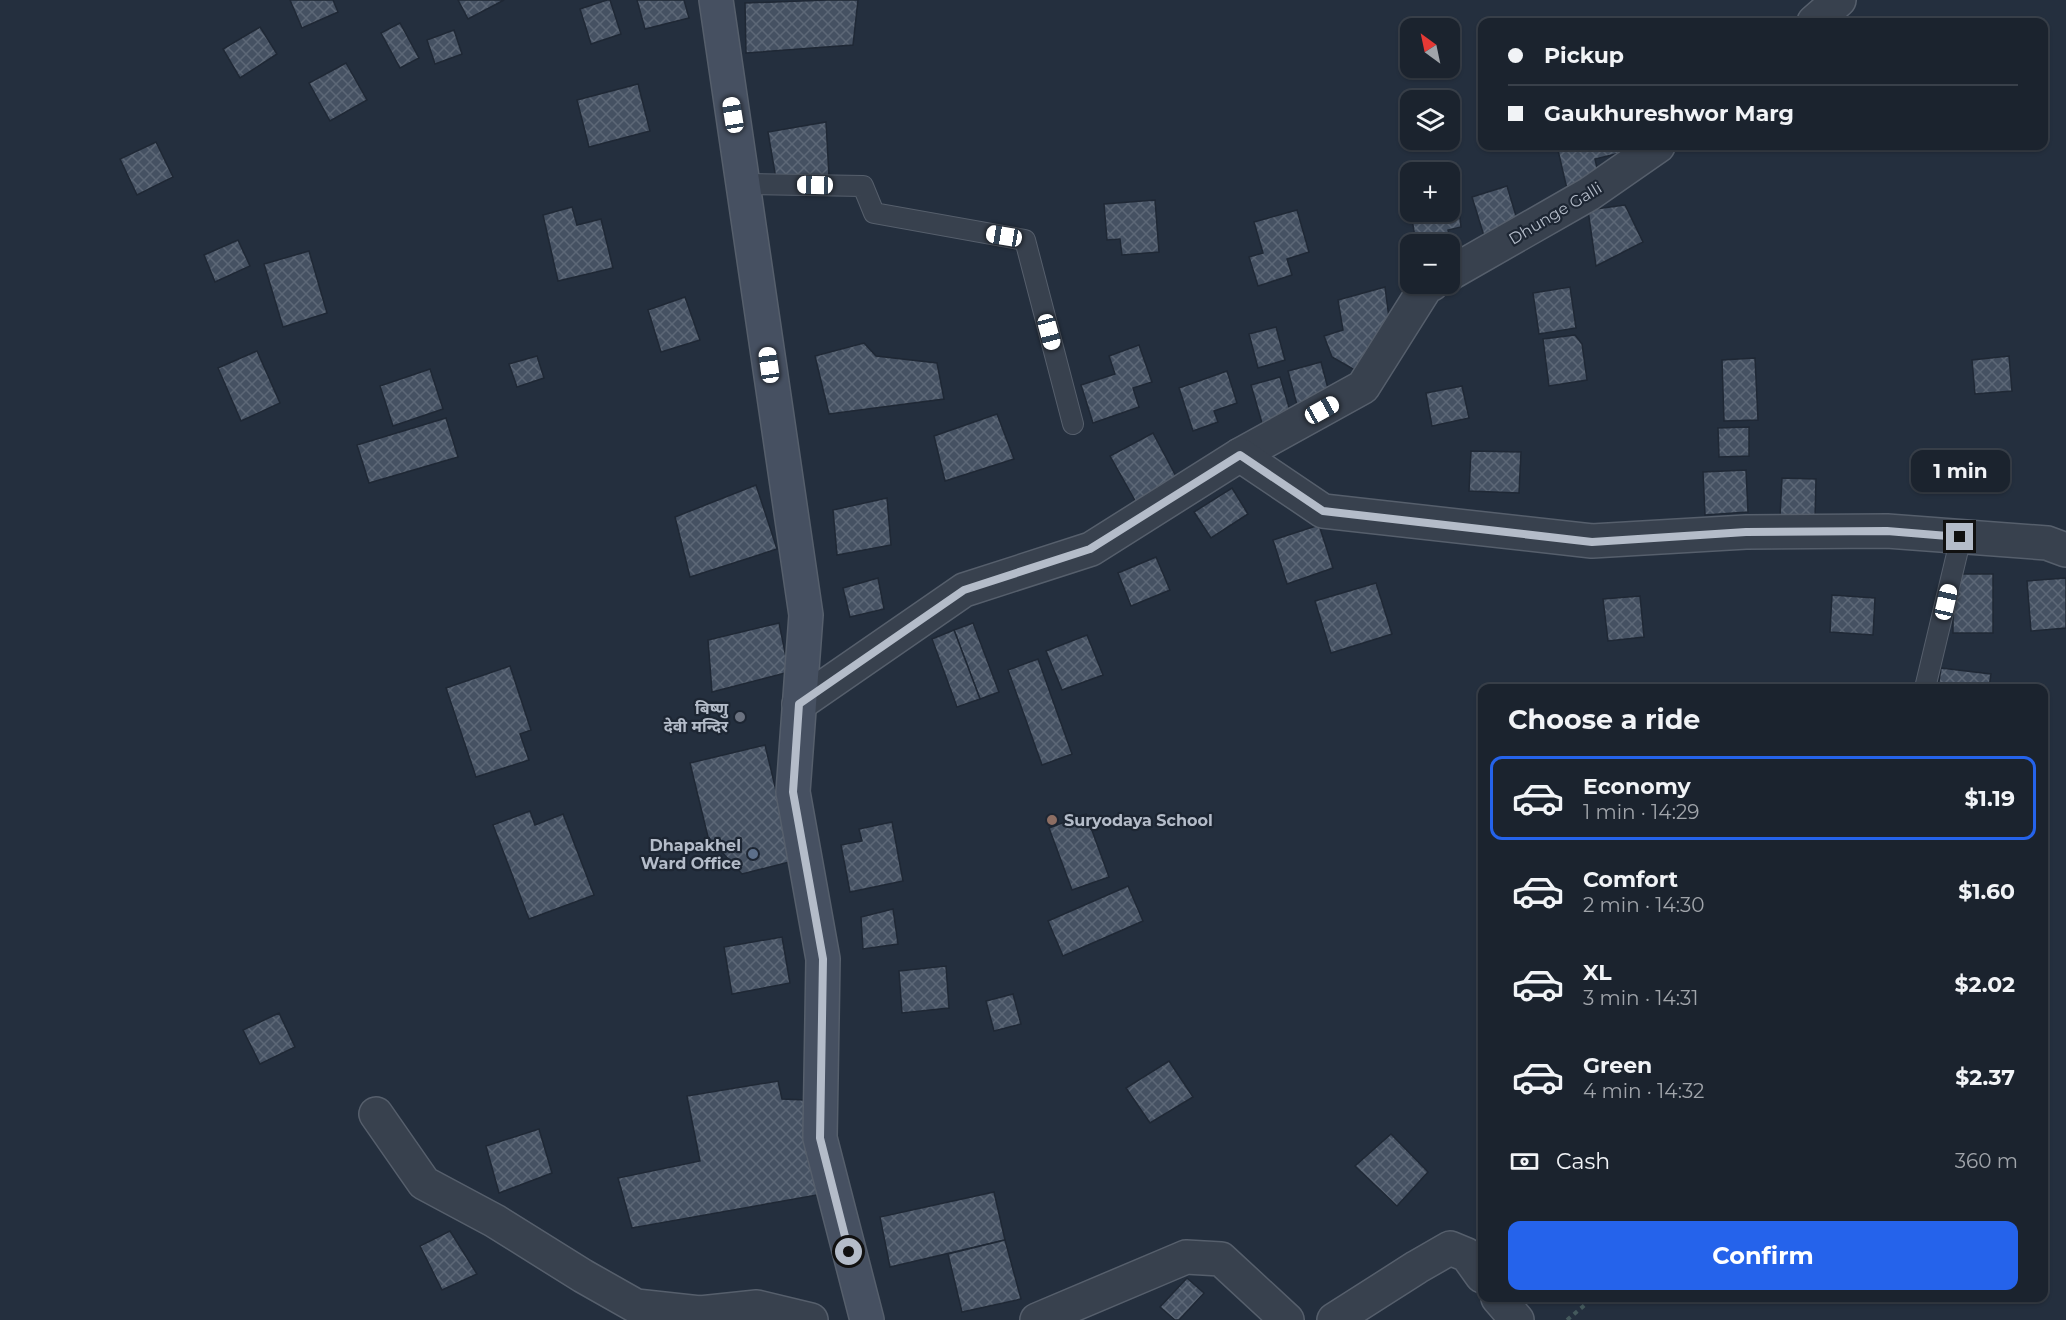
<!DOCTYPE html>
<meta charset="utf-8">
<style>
:root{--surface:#1b232e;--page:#282f3a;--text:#f1f3f6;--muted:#a0a4aa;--line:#39404a;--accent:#2563eb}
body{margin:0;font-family:Montserrat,"Noto Sans Devanagari",sans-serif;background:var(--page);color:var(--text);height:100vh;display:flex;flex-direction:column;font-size:22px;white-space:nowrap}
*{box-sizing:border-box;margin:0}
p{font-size:20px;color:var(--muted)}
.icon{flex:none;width:33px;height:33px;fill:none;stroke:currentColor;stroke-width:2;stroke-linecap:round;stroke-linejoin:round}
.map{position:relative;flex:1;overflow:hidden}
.side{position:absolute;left:1478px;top:684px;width:570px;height:618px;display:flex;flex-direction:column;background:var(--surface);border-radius:12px;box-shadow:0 2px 4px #0004,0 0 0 2px var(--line)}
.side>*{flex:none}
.guide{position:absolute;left:1478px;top:18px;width:570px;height:132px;border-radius:12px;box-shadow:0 2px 4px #0004,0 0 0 2px var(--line);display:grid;align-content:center;height:132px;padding:0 30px;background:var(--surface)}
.needle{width:39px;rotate:327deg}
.buttons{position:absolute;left:1400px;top:18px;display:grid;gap:12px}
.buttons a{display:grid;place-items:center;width:60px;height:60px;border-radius:12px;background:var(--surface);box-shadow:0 2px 4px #0004,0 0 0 2px var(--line);font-size:30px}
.end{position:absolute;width:27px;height:27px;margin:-14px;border:8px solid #b4bcc9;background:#111;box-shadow:0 0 0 3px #111}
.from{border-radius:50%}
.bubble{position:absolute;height:42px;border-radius:12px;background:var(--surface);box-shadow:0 2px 4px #0004,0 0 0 2px var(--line);font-size:20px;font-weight:700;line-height:42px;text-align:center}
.car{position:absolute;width:18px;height:36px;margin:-18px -9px;border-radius:8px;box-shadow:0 0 4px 2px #0007;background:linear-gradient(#fff 24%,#345 0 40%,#fff 0 76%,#345 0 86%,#fff 0)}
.guide b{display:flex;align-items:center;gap:21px;height:57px;font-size:22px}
.guide b+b{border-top:2px solid var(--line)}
.guide i{width:15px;height:15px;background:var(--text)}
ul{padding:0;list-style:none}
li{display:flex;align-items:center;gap:18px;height:84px;margin:0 12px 9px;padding:0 18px;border:3px solid transparent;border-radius:12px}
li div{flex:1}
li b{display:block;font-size:22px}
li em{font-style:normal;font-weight:700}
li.selected{border-color:var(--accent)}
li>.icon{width:54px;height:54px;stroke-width:1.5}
h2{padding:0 30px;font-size:27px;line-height:72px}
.pay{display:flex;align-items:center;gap:15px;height:66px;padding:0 30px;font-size:22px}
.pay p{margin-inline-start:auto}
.cta{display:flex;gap:12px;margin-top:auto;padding:12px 30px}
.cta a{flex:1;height:69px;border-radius:12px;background:var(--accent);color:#fff;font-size:24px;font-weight:700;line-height:69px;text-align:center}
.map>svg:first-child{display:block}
.building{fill:url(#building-cross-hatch);stroke:#1f2835;stroke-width:1.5}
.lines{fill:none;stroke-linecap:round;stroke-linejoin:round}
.service-casing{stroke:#565f6c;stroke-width:22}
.minor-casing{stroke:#565f6c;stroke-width:36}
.secondary-casing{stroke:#565f6c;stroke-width:36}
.path{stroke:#44595c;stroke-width:4;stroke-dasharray:4.5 4.5;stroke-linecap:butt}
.service{stroke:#38414e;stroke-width:20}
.minor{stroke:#38414e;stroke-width:33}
.secondary{stroke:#465061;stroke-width:33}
.route{stroke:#b4bcc9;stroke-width:8}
.worship-dot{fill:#6b7280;stroke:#1d2633;stroke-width:2}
.education-dot{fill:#8d6e63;stroke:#1d2633;stroke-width:2}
.service-dot{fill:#5c6f8a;stroke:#1d2633;stroke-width:2}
.labels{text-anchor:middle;stroke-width:4.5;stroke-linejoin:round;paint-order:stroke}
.street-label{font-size:16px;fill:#b4bcc9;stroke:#1d2633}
.poi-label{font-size:16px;font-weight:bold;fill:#b4bcc9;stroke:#1d2633;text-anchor:end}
</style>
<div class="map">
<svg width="2066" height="1320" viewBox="0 0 2066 1320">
<defs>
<pattern id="building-cross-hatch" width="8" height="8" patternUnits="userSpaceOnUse" patternTransform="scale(1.5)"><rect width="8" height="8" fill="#455162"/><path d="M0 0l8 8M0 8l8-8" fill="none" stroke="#5d6877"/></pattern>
</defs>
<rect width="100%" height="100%" fill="#242f3e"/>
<g class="building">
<polygon points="290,0 333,0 338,12 302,28"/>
<polygon points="458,0 504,0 468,19"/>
<polygon points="607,0 610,0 621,34 591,44 580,9"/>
<polygon points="637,0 684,0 689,18 645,29"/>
<polygon points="827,0 858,0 853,45 746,53 745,3"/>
<polygon points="400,23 419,58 400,68 381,33"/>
<polygon points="260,27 277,54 240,78 223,49"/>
<polygon points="454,30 462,54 435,64 427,40"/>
<polygon points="346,63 367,100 330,121 309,83"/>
<polygon points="638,84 650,131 589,147 577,100"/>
<polygon points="826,122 829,176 776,179 768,132"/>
<polygon points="156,142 173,177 137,195 120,159"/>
<polygon points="1557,146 1649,146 1595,159 1600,181 1567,189"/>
<polygon points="1507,186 1519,226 1484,236 1472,197"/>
<polygon points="1457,195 1461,227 1448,230 1450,242 1416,244 1411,212 1449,212 1449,196"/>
<polygon points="1155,200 1159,252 1122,255 1120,239 1107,240 1104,204"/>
<polygon points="1625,205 1643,242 1596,266 1588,210"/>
<polygon points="572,207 577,225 601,219 613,268 558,281 543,215"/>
<polygon points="1297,210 1309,252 1287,259 1292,275 1258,286 1249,257 1263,253 1254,222"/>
<polygon points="238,240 250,266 215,282 204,255"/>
<polygon points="309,251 327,313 283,327 264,264"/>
<polygon points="1385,287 1389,318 1360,373 1332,357 1324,336 1343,330 1338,300"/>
<polygon points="1570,287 1576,328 1539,334 1533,293"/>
<polygon points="685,297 700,340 661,352 648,310"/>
<polygon points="1276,327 1285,360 1258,368 1249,334"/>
<polygon points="1575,335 1582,344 1587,380 1549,386 1543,339"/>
<polygon points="864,343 876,356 937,363 944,399 829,414 815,356"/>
<polygon points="1139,345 1152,382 1133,388 1139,407 1093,423 1081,385 1115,374 1109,356"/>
<polygon points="257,351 280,403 241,421 218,368"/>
<polygon points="537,356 544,378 517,387 509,364"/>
<polygon points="2009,356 2012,391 1975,394 1972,360"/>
<polygon points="1755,358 1758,420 1724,421 1722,360"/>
<polygon points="1321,362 1330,396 1297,405 1288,371"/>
<polygon points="430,369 443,409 393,426 380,386"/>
<polygon points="1227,371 1237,403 1214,411 1218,422 1193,431 1179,388"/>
<polygon points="1280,377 1291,414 1262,423 1251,385"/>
<polygon points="1462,386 1469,418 1432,426 1426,393"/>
<polygon points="997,414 1014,459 945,481 934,436"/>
<polygon points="446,418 458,457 369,483 357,445"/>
<polygon points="1749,427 1749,456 1719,457 1718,428"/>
<polygon points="1153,433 1179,482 1137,504 1110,456"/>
<polygon points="1471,451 1521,452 1519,493 1469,491"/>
<polygon points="1746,470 1748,512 1705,515 1703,472"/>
<polygon points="1782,478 1816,479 1815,518 1780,517"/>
<polygon points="756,485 777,549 690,577 675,517"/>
<polygon points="1232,488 1248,514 1211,538 1194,512"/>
<polygon points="887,498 891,545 837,555 833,510"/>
<polygon points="1319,525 1333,568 1287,584 1273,540"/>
<polygon points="1156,557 1170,590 1131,606 1118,573"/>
<rect x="1953" y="574" width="40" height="59"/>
<polygon points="878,578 884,609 850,617 843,588"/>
<polygon points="2066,578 2066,628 2031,631 2027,581"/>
<polygon points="1376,583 1392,634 1331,653 1315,601"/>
<polygon points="1832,595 1875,598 1873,635 1830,632"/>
<polygon points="1640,596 1644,637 1608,641 1603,599"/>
<polygon points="779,623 789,672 712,692 708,640"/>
<polygon points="973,623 999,692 980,699 954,630"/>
<polygon points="954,630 980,699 957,707 932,639"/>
<polygon points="1087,635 1103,675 1062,690 1046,651"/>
<polygon points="1038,659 1072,754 1042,765 1008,670"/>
<polygon points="510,666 531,730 520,734 529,760 476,777 446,688"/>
<polygon points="1941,668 1991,674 1989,688 1938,688"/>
<polygon points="765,745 793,861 742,874 708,837 690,763"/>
<polygon points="530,811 535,825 563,814 594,895 529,919 493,825"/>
<polygon points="1086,814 1109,877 1072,890 1049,828"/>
<polygon points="892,822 903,881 850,892 841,845 862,841 859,829"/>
<polygon points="1128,886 1143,921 1063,956 1048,921"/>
<polygon points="893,909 898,944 863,949 861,917"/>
<polygon points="782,937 790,983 732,994 724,947"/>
<polygon points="946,966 949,1008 902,1013 899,971"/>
<polygon points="1013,994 1021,1024 994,1031 986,1001"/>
<polygon points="279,1013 295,1047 260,1064 243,1030"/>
<polygon points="1169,1061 1193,1097 1150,1123 1126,1088"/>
<polygon points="778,1081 782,1099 805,1100 817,1195 632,1228 618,1178 700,1161 687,1096"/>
<polygon points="539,1129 552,1173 499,1193 486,1146"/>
<polygon points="1391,1134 1428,1172 1397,1206 1355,1166"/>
<polygon points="994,1192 1005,1240 890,1267 880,1217"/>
<polygon points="450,1231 477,1274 442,1290 420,1246"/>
<polygon points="1005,1240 1021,1299 962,1312 948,1254"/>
<polygon points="1187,1278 1204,1293 1179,1320 1175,1320 1160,1307"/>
</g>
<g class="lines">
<defs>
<g id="service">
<polyline points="743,184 863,186 874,213 1025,240 1073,424"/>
<polyline points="1925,688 1961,537"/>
</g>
<g id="minor">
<polyline points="1814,22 1839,0"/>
<polyline points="1449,274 1589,194 1658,146"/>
<polyline points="1240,455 1363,387 1426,287 1432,284"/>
<polyline points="799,704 964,590 1091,549 1240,455 1323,511 1592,541 1746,532 1887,531 2047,543 2066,550"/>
<polyline points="376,1114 424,1183 495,1221 583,1276 636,1306 700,1313 757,1307 811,1320"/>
<polyline points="1498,1298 1517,1320"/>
<polyline points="1037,1320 1186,1257 1221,1259 1287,1320"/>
<polyline points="1334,1320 1417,1267 1450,1248 1467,1255 1482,1276"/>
</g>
<polyline id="secondary" points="716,0 806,615 793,792 823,959 820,1138 867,1320"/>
</defs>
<use href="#service" class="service-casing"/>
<use href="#minor" class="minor-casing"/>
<use href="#secondary" class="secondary-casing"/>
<polyline class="path" points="1567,1320 1593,1298"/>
<use href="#service" class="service"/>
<use href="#minor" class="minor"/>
<use href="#secondary" class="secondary"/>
</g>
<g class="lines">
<polyline class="route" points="849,1252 820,1138 823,959 793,792 799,704 964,590 1090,549 1240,455 1323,511 1480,529 1592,542 1746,532 1887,531 1960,537"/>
</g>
<circle class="worship-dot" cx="740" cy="717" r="6"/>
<circle class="education-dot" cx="1052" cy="820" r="6"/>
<circle class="service-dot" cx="753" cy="854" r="6"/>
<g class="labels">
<g class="street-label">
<text transform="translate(1555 213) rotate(-31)" y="6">Dhunge Galli</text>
</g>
<g class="poi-label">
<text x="728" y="714">बिष्णु<tspan x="728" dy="18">देवी मन्दिर</tspan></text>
<text x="1064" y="826" text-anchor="start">Suryodaya School</text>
<text x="741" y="851">Dhapakhel<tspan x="741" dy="18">Ward Office</tspan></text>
</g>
</g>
</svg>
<div class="buttons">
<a><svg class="needle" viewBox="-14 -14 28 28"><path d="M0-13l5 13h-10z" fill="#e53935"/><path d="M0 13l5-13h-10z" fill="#a0a4aa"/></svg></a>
<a><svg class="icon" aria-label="layers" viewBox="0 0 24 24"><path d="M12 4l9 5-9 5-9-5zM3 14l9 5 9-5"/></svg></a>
<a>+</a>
<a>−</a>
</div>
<i class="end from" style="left:849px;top:1252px"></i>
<i class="end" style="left:1960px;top:537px"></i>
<div class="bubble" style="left:1911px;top:450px;width:99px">1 min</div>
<i class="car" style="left:733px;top:115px;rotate:351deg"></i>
<i class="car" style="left:815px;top:185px;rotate:271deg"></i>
<i class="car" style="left:1004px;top:236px;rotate:280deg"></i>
<i class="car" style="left:1049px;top:332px;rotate:165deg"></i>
<i class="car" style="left:769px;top:365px;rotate:352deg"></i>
<i class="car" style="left:1322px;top:410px;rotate:61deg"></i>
<i class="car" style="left:1946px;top:602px;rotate:13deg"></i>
<div class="guide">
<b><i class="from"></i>Pickup</b>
<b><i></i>Gaukhureshwor Marg</b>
</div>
<section class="side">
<h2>Choose a ride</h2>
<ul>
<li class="selected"><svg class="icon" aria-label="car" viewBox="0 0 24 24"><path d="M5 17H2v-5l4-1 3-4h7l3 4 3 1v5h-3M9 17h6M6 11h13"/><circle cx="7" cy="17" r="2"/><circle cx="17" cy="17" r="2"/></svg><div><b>Economy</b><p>1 min · 14:29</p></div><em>$1.19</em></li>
<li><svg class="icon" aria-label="car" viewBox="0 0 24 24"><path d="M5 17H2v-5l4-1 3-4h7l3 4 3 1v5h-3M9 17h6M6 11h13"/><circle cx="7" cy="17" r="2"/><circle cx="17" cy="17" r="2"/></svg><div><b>Comfort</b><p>2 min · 14:30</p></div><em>$1.60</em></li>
<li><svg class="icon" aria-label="car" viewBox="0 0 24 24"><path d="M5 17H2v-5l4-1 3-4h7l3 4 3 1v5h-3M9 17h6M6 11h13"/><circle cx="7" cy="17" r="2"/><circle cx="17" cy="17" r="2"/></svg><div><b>XL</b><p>3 min · 14:31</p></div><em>$2.02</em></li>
<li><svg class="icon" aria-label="car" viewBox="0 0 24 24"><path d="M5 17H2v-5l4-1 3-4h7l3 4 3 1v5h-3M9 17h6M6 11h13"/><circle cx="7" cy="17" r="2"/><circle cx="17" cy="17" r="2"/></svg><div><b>Green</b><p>4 min · 14:32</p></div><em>$2.37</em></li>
</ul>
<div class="pay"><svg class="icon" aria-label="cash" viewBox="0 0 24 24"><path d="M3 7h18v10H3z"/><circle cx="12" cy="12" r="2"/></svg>Cash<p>360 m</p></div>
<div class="cta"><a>Confirm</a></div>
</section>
</div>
